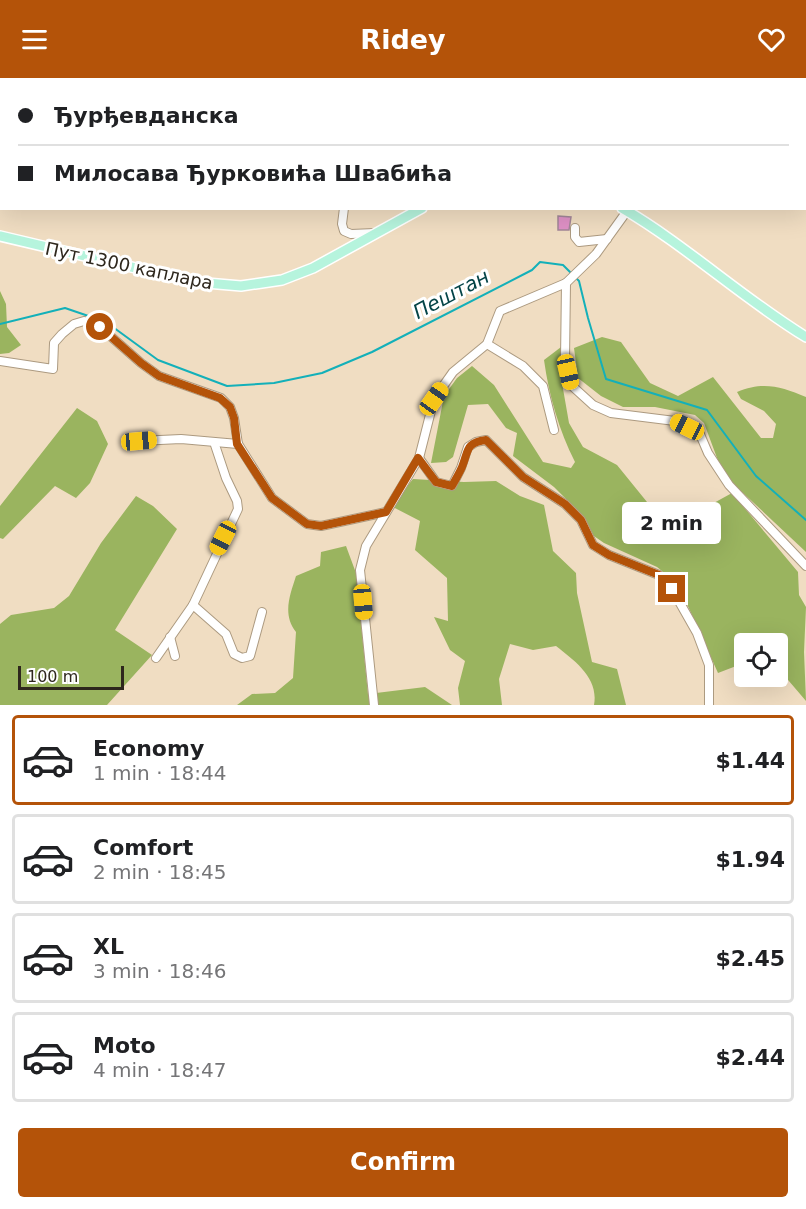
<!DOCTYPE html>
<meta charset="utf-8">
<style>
:root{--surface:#fff;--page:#f6f6f6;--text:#202124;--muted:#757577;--line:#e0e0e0;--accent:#b45309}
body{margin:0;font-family:"DejaVu Sans",sans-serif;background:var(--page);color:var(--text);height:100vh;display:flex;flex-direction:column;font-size:22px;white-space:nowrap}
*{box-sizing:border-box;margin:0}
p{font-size:20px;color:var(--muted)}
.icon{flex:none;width:33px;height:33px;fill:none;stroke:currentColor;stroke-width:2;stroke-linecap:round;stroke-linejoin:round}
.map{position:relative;height:627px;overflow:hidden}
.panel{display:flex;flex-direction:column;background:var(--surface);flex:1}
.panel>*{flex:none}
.hud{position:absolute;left:0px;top:0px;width:807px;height:132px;box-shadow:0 6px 24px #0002;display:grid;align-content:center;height:132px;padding:0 18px;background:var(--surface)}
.buttons{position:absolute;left:734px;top:555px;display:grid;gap:12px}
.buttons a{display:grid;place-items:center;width:54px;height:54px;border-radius:6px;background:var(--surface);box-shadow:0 6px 24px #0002;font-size:30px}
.scale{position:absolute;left:18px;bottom:15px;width:106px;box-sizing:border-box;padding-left:6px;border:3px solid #2e271d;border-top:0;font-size:16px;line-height:21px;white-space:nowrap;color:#2e271d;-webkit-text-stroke:4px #fff;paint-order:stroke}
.end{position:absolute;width:27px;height:27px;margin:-14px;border:8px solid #b45309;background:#fff;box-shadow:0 0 0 3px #fff}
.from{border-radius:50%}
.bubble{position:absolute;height:42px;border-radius:6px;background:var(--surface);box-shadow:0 6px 24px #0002;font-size:20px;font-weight:600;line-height:42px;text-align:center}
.car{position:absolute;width:18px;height:36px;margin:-18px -9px;border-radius:8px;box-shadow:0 0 4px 2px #0007;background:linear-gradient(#f5c518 24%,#345 0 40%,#f5c518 0 76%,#345 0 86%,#f5c518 0)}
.hud b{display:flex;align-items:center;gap:21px;height:57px;font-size:22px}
.hud b+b{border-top:2px solid var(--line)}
.hud i{width:15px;height:15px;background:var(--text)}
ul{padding:10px 0 0;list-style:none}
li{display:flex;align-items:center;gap:18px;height:90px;margin:0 12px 9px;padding:0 6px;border:3px solid var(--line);border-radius:6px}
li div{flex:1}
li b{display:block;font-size:22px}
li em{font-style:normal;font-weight:600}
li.selected{border-color:var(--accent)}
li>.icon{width:54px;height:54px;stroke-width:1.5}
.button{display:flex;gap:12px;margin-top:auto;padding:12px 18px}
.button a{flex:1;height:69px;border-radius:6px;background:var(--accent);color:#fff;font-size:24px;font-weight:600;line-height:69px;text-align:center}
header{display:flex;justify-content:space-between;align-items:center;height:78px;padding:0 18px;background:var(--accent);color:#fff;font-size:27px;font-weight:600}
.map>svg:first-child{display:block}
.forest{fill:#9ab45f}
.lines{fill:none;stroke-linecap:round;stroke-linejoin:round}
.stream{stroke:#13b0b9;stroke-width:2}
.building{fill:#df91c6;stroke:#a28698;stroke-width:1.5}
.minor-casing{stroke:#ac9a80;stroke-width:10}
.major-casing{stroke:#fff;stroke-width:12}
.path{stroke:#a69783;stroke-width:1.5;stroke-dasharray:3 4.5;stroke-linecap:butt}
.minor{stroke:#fff;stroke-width:8}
.major{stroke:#b6f4dd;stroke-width:9}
.route{stroke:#b45309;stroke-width:8}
.labels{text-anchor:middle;stroke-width:6;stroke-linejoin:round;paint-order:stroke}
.street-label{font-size:18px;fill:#2e271d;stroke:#fff}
.water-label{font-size:20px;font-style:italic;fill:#044447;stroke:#fff}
</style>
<header><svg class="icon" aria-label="menu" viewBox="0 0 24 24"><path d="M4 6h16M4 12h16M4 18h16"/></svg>Ridey<svg class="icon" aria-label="heart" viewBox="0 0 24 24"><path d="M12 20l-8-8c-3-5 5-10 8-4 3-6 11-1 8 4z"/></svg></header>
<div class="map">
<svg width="806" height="627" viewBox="0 0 806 627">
<rect width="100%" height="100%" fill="#f0ddc2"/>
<g class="forest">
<polygon points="0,213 6,226 7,249 21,267 9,275 0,276"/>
<path d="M602 259 621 264 650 305 678 318 713 299 761 360H773L776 346 764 333 741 321 737 314C764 303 781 309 806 319V474L723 396 704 345 695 337 655 329H623L601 318 578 300 574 270Z"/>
<path d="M565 266 562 305 569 345 583 369 617 387 647 424 683 434 701 432 732 415 798 494 799 517 806 529 804 574 806 623 777 589V566H744V585L718 595 678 506 657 489 604 465 591 456 577 432 554 409 513 378 517 355 506 350 488 326 468 327 453 379 446 384 431 385 444 318 457 300 472 288 494 307 543 384 571 390 575 384C559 352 549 318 544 282Z"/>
<polygon points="77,330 97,343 108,366 90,405 76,420 55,408 3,461 0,460 0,428"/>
<path d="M413 401 464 404 496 403 520 418 544 427 553 473 576 495 577 515 592 584 617 591 626 627H594C599 600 575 583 556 568L533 572 510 566 499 601 502 627H460L458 610 465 583 450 572 434 539 448 543 447 500 415 472 420 443 391 428Z"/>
<polygon points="136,418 153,428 177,451 115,552 152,577 107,627 0,627 0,546 11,537 54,530 69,518 101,465"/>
<path d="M346 468 356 495 368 616 425 609 452 627H237L252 616 275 615 293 600 296 554C282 536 290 517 296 498L320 488 321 474Z"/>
</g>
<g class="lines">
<g class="stream">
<polyline points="576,200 579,203 588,240 606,301 707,332 756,398 806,442"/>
<polyline points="0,246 65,230 106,244 158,282 227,308 274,305 322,295 372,274 532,192 540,184 563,187 572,196"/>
</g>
</g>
<polygon class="building" points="558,138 571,139 569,152 558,152"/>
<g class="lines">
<defs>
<g id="minor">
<polyline points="325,0 325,2"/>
<polyline points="600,0 600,2"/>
<polyline points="457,2 458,0"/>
<polyline points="683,2 684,0"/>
<polyline points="344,130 342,146 344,153 351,156 375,155"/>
<polyline points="575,150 575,159 579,164 607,161"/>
<polyline points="566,205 565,282 571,307 593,327 611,335 675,343 699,354 708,375 729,407 806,488"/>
<polyline points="487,266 523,288 543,308 554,352"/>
<polyline points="0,283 53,291 54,265 62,256 74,246 84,243 100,249 141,285 159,298 221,320 230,329 234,340 238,366 272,420 307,446 321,448 386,434"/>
<polyline points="139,363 181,361 238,366"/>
<polyline points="419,380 436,404 452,408 461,390 468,369 476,364 486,362 523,399 565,426 581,442 593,467 609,477 659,497 672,511 697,555 709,587 709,627"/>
<polyline points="193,527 226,556 234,576 242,580 250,578 262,534"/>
<polyline points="170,559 175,578"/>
<polyline points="156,580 193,527 238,431 237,423 226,400 214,364"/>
<polyline points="374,627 360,492 366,468 419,380 434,321 453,294 487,266 500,233 566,205 596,176 627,133"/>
</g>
<g id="major">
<path d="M622 130C687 168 742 220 806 259"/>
<polyline points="0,158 195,204 241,208 282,202 313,190 422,130"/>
</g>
</defs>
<use href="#minor" class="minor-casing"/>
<use href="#major" class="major-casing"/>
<polyline class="path" points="261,2 261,0"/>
<use href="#minor" class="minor"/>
<use href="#major" class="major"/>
</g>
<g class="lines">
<path class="route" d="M100 249 141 285 159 298 220 320 230 329 234 340 237 366 272 420 307 446 321 448 386 434 418 380 436 404 452 408C455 402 459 396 462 389 469 372 465 365 486 362L523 399 565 426 581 442 593 467 609 477 659 497 672 511"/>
</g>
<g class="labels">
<g class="street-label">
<text transform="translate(129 188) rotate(12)" y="6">Пут 1300 каплара</text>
</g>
<g class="water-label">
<text transform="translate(451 216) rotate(-28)" y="7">Пештан</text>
</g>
</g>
</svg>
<div class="buttons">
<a><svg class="icon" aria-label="locate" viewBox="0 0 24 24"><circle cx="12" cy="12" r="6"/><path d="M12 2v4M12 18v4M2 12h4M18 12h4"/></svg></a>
</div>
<div class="scale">100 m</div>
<i class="end from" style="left:100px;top:249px"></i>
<i class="end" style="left:672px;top:511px"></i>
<div class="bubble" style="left:622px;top:424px;width:99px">2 min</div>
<i class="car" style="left:568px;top:294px;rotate:167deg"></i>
<i class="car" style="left:434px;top:321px;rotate:35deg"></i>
<i class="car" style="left:687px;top:349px;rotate:296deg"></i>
<i class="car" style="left:139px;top:363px;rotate:85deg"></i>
<i class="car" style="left:223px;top:460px;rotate:207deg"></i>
<i class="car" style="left:363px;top:524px;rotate:175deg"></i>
<div class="hud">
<b><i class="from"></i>Ђурђевданска</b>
<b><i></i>Милосава Ђурковића Швабића</b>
</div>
</div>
<section class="panel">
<ul>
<li class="selected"><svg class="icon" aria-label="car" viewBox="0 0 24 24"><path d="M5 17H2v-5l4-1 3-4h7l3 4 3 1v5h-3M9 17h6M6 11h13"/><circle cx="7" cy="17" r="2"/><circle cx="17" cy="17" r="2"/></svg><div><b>Economy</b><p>1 min · 18:44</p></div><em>$1.44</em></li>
<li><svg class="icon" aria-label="car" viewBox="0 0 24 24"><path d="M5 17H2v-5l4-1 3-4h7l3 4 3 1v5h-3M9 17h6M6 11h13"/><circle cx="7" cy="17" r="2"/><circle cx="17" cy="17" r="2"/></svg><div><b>Comfort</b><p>2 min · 18:45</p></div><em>$1.94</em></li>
<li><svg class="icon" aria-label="car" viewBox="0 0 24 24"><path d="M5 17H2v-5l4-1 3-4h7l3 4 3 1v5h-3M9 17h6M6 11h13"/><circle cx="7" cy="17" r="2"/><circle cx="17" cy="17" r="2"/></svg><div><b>XL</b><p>3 min · 18:46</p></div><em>$2.45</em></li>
<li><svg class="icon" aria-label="car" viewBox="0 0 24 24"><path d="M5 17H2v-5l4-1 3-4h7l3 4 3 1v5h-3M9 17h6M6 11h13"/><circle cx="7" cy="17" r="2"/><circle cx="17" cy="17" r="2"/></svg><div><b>Moto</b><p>4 min · 18:47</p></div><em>$2.44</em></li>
</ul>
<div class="button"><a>Confirm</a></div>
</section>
